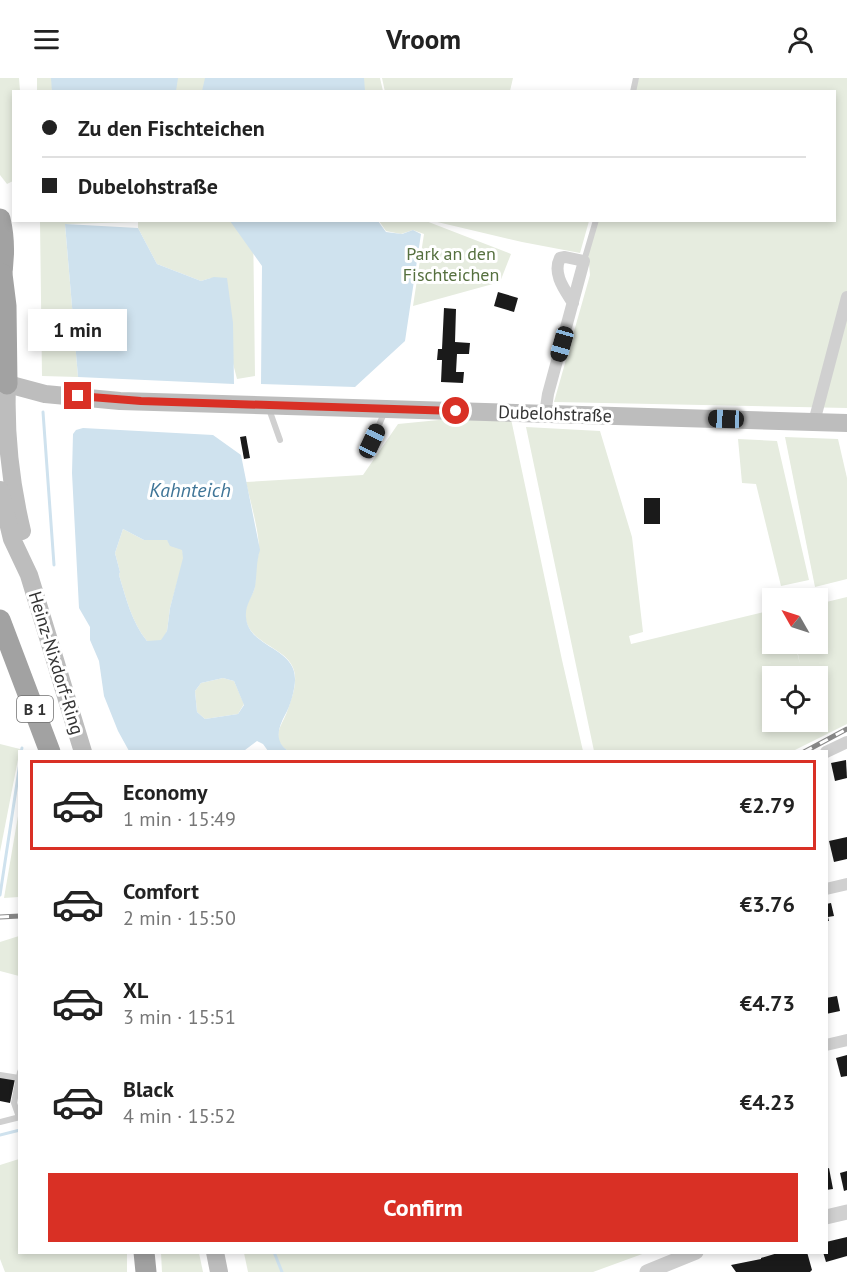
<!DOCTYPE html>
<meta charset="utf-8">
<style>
:root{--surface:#fff;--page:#f6f6f6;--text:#222;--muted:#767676;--line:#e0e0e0;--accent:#d93025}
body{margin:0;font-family:"PT Sans",sans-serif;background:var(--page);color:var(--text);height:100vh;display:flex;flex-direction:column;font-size:22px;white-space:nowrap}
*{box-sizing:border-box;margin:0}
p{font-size:20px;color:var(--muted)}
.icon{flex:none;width:33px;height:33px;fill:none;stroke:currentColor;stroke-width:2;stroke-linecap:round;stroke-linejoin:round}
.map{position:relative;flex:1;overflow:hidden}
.panel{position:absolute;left:18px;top:672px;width:810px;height:504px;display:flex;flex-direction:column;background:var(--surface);border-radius:0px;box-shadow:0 3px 9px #0003}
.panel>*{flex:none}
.hud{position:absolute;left:12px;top:12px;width:824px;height:132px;border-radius:0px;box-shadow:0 3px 9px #0003;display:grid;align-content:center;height:132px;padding:0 30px;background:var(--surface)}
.needle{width:39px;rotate:309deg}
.controls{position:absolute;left:762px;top:510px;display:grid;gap:12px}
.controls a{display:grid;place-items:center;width:66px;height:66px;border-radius:0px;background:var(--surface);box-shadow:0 3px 9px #0003;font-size:30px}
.end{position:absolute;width:27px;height:27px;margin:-14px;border:8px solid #d93025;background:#fff;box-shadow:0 0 0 3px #fff}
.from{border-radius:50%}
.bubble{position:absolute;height:42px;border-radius:0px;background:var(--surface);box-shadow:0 3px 9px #0003;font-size:20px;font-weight:700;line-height:42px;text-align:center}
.car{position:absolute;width:18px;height:36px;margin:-18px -9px;border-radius:8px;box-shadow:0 0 4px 2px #0007;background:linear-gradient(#222 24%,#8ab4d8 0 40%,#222 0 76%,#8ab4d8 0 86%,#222 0)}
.hud b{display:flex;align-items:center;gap:21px;height:57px;font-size:22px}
.hud b+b{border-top:2px solid var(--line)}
.hud i{width:15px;height:15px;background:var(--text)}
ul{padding:10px 0 0;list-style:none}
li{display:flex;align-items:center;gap:18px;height:90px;margin:0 12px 9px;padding:0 18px;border:3px solid transparent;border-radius:0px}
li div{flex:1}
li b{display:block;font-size:22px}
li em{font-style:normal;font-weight:700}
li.current{border-color:var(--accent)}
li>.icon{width:54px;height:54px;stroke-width:1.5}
.cta{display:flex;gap:12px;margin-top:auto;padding:12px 30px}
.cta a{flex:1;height:69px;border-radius:0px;background:var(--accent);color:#fff;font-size:24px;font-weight:700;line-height:69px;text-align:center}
header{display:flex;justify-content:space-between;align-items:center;height:78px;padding:0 30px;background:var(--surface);font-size:27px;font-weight:700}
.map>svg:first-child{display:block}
.green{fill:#e6ecdf;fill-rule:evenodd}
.water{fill:#cfe2ee;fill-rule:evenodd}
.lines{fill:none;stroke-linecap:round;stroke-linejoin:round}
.stream{stroke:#cfe2ee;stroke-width:3}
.building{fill:#1a1a1a}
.service{stroke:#d0d0d0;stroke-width:6}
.minor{stroke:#d0d0d0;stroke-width:12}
.tertiary{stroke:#d0d0d0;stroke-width:15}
.secondary{stroke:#bdbdbd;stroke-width:18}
.trunk{stroke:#a2a2a2;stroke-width:21}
.rail-casing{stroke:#888;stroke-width:5}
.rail{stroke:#fff;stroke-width:3;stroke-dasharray:9;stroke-linecap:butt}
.route{stroke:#d93025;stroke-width:8}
.labels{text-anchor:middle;stroke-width:6;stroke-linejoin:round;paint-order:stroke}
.shield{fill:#fff;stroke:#707070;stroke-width:1.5}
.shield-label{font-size:16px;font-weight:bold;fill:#333}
.park-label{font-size:18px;fill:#56703f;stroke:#fff}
.street-label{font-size:18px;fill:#333;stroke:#fff}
.water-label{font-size:20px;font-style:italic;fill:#3f7597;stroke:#fff}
</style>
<header><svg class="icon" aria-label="menu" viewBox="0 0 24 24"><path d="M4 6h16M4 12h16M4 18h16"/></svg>Vroom<svg class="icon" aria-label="person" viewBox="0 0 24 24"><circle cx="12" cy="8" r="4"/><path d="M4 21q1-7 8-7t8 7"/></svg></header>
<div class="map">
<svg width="847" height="1194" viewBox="0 0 847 1194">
<rect width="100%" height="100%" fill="#fff"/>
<g class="green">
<polygon points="0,0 19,0 20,13 14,14 13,103 7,106 0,97"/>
<polygon points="37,0 380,0 383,13 37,14"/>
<polygon points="382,0 513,0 510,13 385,14"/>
<polygon points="639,0 847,0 847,330 554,324 590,197 588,175 598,143 834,142 834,14 635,13"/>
<polygon points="40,143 253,143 255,298 237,301 211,200 201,203 157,186 138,150 138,144 65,146 78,299 42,298"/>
<polygon points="379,143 426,143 511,176 500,204 413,228 424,156 413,152 401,156 386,153"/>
<polygon points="433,143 589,143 580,175 522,164"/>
<path d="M449 341H511L562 582 583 673H288C270 660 281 649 287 634 290 625 295 612 295 603 298 570 252 570 246 542 243 530 250 522 254 512 256 505 255 496 256 489 256 483 259 477 259 471 259 453 250 422 246 404L363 397 398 346Z"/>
<path d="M526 349 600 353 632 459 643 554 629 558 631 566 772 532V566H778L779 571V566H795L800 586 796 566H818V526L847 519V646L793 673H594ZM772 598H818V644H772Z"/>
<polygon points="785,359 838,361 847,400 847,501 815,509"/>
<polygon points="738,361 777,363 809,502 781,508 756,406 742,405"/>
<path d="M123 451 144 462H167L182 471 184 480 170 530 167 553 162 563H147C132 545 126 520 119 497L120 494 115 475Z"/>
<polygon points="223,600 234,603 244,626 238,636 205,641 197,634 195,613 201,605"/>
<polygon points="0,666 20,671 0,774"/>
<polygon points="19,732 19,819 4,820"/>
<polygon points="19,858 19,898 0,893 0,864"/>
<polygon points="19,1081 20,1174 127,1175 127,1194 5,1194 0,1181 0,1087"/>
<polygon points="161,1175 199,1175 203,1194 162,1194"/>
<polygon points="244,1175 244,1174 645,1175 593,1194 248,1194"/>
</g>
<g class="water">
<polygon points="51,0 178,0 176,13 52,14"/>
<polygon points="205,0 364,0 365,13 202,13"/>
<polygon points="230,143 378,143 386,154 402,156 413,152 421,156 405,263 355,309 261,306 262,188"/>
<polygon points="65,146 138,150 157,186 201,203 214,199 227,200 233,245 234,306 78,299"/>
<path d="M83 350 213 357 241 377 260 472C256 484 257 497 255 509 252 520 245 527 246 539 248 570 296 569 295 602 295 611 290 629 285 637 278 650 274 663 288 673H268L263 666 257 663 245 672 237 673H129L118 653 104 618 99 583 90 562V549L79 530 72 395 73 356 76 352ZM123 451 144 462H167L170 468 182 472 183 480 170 530 167 553 161 562 147 563C132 545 126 520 119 497L120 494 115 475ZM223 600 234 603 244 627 238 636 205 641 197 634 195 613 201 605Z"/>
</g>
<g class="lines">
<g class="stream">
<polyline points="43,334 54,487"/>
<polyline points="21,674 22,670"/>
<polyline points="0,817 20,685"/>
<polyline points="0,1057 20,1052"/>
<polyline points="274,1174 282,1194"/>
</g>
</g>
<g class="building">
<polygon points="498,214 518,220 514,234 494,228"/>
<polygon points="444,230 456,231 455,264 470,265 469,276 457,276 456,294 464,294 463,305 441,304 442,282 437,282 438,271 442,271"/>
<polygon points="246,358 250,380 244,381 240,359"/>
<rect x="644" y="420" width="16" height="26"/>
<polygon points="846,682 847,700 835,703 831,685"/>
<polygon points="847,759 847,781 834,784 829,763"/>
<polygon points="831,825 834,838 828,839 829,843 826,843 826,826"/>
<polygon points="837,918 840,933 826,936 826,920"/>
<polygon points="847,977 847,998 841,999 836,980"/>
<polygon points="0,999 15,1001 10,1025 0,1023"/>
<polygon points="829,1090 833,1111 826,1112 826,1091"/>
<polygon points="847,1093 847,1112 844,1113 840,1095"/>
<polygon points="847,1159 847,1178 826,1184 823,1174 826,1174 826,1164"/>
<polygon points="781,1174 807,1174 812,1192 810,1194 736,1194 731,1187 761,1181 761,1180"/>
</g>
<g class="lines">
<g class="service">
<polyline points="633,14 636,0"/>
<polyline points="584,183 596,142"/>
<polyline points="269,331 280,362"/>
<polyline points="372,363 385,333"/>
<polyline points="0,997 19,1000"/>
<polyline points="19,1039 14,1025 20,994"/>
<polyline points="0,1044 20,1039"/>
</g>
<g class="minor">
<path d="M545 336 548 316 584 183 565 179 560 180C552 196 565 212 573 225"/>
<polyline points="814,344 847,219"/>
<polyline points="826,674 847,664"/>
<polyline points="826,811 847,806"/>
<polyline points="826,967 847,962"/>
</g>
<g class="tertiary">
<polyline points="826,1139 847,1134"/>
<polyline points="647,1194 696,1174"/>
</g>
<g class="secondary">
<polyline points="0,304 45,316 120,323 847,345"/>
<path d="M7 306C5 358 10 403 22 453"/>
<polyline points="0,412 12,461 29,497 83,674"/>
<polyline points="215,1174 219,1194"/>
</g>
<g class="trunk">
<path d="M0 141C5 162 4 186 0 206"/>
<polyline points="2,196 6,228 7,306"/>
<polyline points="0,542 50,674"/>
<polyline points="144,1174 146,1194"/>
</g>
<defs>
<g id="rail">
<polyline points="804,674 847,651"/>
<polyline points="0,839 20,838"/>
</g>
</defs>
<use href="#rail" class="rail-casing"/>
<use href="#rail" class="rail"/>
</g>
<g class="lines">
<polyline class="route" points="78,318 141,323 456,333"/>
</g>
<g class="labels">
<rect class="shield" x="17" y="618" width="36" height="26" rx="4.5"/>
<g class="shield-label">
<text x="35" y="637">B 1</text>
</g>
<g class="park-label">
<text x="451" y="182">Park an den<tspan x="451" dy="21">Fischteichen</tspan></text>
</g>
<g class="street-label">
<text transform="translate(555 336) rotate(2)" y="6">Dubelohstraße</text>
<text transform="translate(56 585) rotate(73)" y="6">Heinz-Nixdorf-Ring</text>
</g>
<g class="water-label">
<text x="190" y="419">Kahnteich</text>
</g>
</g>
</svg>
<div class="controls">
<a><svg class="needle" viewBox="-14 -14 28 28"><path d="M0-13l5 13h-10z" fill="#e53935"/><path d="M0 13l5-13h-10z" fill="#767676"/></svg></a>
<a><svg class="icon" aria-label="locate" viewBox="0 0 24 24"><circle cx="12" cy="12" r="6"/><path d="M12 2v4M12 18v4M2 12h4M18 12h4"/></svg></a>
</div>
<i class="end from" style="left:456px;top:333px"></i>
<i class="end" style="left:78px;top:318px"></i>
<div class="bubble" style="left:28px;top:231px;width:99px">1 min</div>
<i class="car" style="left:562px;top:266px;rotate:196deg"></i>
<i class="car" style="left:726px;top:341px;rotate:272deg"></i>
<i class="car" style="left:372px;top:363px;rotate:25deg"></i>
<div class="hud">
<b><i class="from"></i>Zu den Fischteichen</b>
<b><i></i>Dubelohstraße</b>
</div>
<section class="panel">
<ul>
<li class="current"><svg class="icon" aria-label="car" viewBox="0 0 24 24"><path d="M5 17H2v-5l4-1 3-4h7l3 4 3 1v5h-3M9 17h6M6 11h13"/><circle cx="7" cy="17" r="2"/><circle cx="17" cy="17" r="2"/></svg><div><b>Economy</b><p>1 min · 15:49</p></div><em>€2.79</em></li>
<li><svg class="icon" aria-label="car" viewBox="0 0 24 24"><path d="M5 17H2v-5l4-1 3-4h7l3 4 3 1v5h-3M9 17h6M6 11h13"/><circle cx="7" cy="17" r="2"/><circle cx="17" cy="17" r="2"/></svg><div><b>Comfort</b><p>2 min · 15:50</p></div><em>€3.76</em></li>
<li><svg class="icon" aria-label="car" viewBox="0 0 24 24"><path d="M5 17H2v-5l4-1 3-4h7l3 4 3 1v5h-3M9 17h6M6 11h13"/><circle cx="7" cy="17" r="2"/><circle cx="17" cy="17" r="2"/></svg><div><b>XL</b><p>3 min · 15:51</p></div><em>€4.73</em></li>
<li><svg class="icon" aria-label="car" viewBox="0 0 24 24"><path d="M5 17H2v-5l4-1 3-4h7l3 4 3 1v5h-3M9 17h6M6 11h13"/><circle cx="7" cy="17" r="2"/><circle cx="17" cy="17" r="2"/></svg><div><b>Black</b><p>4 min · 15:52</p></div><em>€4.23</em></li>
</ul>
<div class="cta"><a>Confirm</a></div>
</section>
</div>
